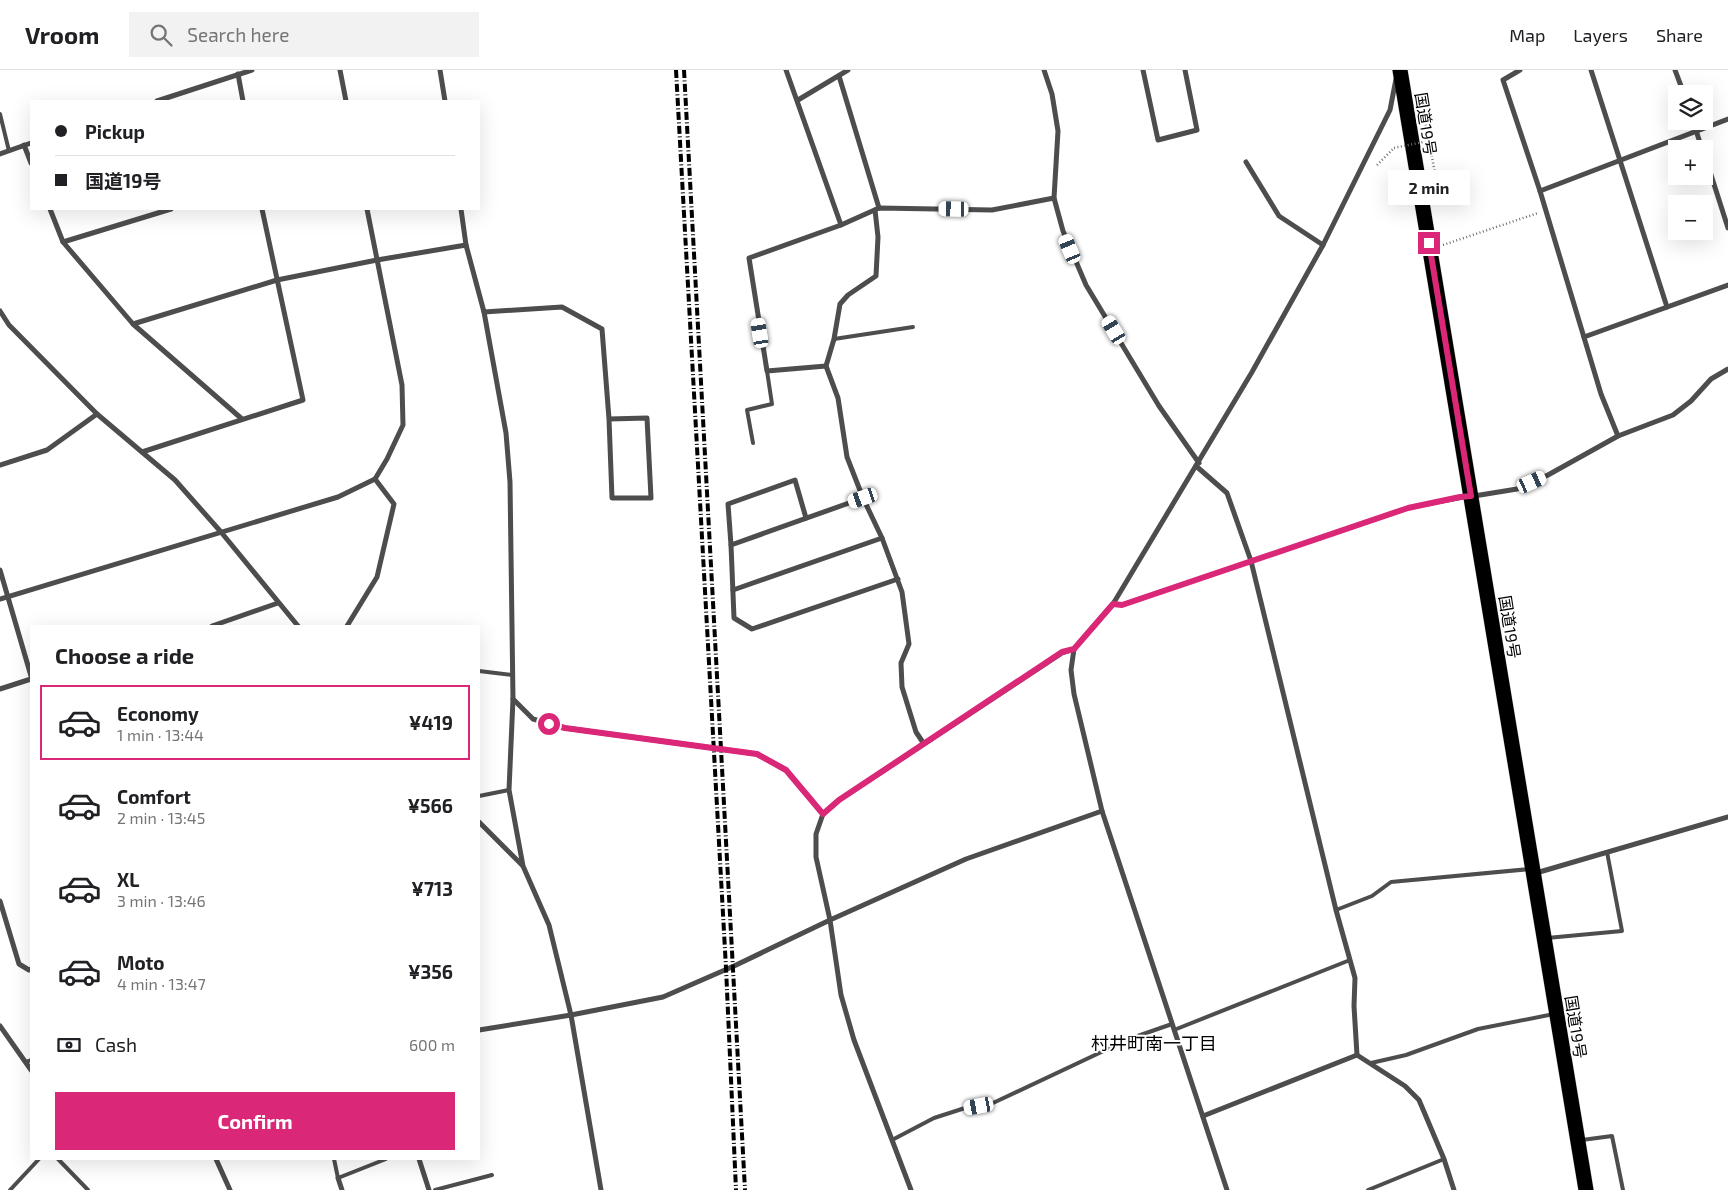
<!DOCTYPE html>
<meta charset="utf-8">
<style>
:root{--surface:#fff;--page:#f2f2f2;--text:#202124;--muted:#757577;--line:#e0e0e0;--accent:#db2777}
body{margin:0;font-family:"Exo 2","Noto Sans JP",sans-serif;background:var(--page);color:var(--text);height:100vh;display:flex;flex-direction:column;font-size:19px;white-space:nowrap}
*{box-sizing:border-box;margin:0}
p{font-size:16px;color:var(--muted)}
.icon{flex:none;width:28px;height:28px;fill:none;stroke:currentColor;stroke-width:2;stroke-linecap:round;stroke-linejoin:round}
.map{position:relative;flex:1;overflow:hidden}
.drawer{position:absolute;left:30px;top:555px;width:450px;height:535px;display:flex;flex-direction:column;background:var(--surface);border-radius:0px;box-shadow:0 5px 20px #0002}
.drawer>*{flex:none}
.banner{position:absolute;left:30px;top:30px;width:450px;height:110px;border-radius:0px;box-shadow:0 5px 20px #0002;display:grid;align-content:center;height:110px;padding:0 25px;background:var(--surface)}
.fabs{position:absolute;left:1668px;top:15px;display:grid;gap:10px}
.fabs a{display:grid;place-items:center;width:45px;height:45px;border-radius:0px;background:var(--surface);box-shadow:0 5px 20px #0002;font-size:25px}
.end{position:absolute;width:22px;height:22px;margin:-11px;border:6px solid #db2777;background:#fff;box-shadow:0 0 0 2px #fff}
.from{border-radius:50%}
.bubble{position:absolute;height:35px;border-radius:0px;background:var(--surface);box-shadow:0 5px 20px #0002;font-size:16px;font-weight:700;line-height:35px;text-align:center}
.car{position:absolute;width:15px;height:30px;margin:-15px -8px;border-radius:6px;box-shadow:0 0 4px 1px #0007;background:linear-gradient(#fff 24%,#345 0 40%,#fff 0 76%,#345 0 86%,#fff 0)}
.banner b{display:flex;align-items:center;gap:18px;height:48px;font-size:19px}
.banner b+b{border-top:1px solid var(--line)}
.banner i{width:12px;height:12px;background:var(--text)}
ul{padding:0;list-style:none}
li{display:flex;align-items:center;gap:15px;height:75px;margin:0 10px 8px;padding:0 15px;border:2px solid transparent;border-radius:0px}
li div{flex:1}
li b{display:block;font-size:19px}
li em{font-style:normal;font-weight:700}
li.selected{border-color:var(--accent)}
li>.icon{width:45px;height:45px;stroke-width:1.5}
h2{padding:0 25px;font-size:22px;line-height:60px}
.pay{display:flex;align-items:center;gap:12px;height:55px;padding:0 25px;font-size:19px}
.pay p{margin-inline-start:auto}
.primary-button{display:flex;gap:10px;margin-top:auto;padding:10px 25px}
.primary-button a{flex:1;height:58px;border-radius:0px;background:var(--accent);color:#fff;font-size:20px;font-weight:700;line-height:58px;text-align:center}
header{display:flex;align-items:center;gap:30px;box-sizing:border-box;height:70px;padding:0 25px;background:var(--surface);border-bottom:1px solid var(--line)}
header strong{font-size:24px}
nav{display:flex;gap:28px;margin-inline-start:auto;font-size:18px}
.search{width:350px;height:45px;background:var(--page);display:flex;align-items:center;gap:12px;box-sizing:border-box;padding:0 18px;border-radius:0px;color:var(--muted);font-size:19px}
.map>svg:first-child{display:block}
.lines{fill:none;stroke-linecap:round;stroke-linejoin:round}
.highway-casing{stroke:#dbdbdb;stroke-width:16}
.path{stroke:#6f6f6f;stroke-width:2.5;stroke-dasharray:1 2.5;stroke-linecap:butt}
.lane{stroke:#4d4d4d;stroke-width:4}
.street{stroke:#4d4d4d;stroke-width:5}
.highway{stroke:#000;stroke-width:15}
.rail{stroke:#000;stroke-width:4;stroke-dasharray:8 2.5 1 2.5;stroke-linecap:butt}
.path-bridge{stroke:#6f6f6f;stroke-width:2.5;stroke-dasharray:1 2.5;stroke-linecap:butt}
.route{stroke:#db2777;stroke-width:6}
.labels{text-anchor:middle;stroke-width:4;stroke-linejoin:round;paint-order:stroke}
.street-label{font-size:16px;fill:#000;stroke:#fff}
.neighbourhood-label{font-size:18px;fill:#000;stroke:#fff}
</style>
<header>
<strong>Vroom</strong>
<div class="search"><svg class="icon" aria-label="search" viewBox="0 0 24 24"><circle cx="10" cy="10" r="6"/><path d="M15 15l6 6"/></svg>Search here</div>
<nav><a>Map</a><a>Layers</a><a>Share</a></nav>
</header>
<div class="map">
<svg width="1728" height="1120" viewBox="0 0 1728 1120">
<rect width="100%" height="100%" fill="#fff"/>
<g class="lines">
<defs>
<polyline id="highway" points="1400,0 1586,1120"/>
</defs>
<use href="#highway" class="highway-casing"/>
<g class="path">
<polyline points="1423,41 1436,108 1432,108"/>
<polyline points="1377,95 1394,78"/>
<polyline points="1443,175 1538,143"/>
</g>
<g class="lane">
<polyline points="0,44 9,81"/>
<polyline points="834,269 913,257"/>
<polyline points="753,373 747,340 772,334 767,301"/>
<polyline points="1113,534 1122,535 1408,438 1466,427"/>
<polyline points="479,601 513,605"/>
<polyline points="479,726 509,720"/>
<polyline points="1336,840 1372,826 1391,812 1530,799"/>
<polyline points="1547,868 1622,861 1607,782"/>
<polyline points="1174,960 1350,890"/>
<polyline points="26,992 31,990"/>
<polyline points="1371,993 1406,985 1478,959 1554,944"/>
<polyline points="892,1070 934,1048 965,1038 993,1033 1129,969 1172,954"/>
<polyline points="1582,1070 1612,1066 1623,1120"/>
<polyline points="58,1089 88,1120"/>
<polyline points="334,1089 338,1108 386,1089"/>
<polyline points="10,1120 39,1089"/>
<polyline points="435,1120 492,1105"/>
<polyline points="1368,1120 1444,1089"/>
</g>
<g class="street">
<polyline points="340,0 346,31"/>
<polyline points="440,0 445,31"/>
<polyline points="786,0 841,155 879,138 992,140 1054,128"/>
<polyline points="1044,0 1052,24 1058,61 1054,128 1063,161 1086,215 1159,336 1199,393"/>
<polyline points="1143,0 1158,70 1197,60 1185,0"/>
<polyline points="1520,0 1503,10 1540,121 1601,324 1618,366"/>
<polyline points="1591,0 1667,237"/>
<polyline points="1675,0 1684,24"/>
<polyline points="238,4 243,31"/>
<polyline points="839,6 879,138"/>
<polyline points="798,30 848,0"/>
<polyline points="157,31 252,0"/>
<polyline points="1693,51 1702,79"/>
<polyline points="24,75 31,93"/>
<polyline points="1704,83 1728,158"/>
<polyline points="0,84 31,73"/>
<polyline points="1246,92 1279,146 1323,175"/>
<polyline points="1540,121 1728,49"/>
<polyline points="50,139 63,172 133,254 242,349"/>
<polyline points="461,139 466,175 484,242 506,363 510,412 513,629 509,720 523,796 549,855 571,945 601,1120"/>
<polyline points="875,140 878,167 876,206 848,225 840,234 834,269 826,296 838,328 847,387 863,428 882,468 902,522 909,574 901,593 902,617 916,662 924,674"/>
<polyline points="63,172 171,139"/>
<polyline points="0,241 9,255 97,344 175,410 221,462 298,556"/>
<polyline points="484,242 562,237 602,259 609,349 612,428 651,428 647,348 609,349"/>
<polyline points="133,254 277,210 377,190 466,175"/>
<polyline points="1584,267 1728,215"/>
<polyline points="826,296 767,301 749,188 841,155"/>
<polyline points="142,382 303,330 262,139"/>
<polyline points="0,395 47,380 97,344"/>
<polyline points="1196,396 1227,423 1251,491 1336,840 1355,908 1354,936 1357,985"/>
<polyline points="1474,426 1517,419 1548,405 1618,366 1673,345 1691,331 1711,309 1728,299"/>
<polyline points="863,428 731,475 734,548 752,559 898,509"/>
<polyline points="731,475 728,434 795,410 806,448"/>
<polyline points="0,500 31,606"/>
<polyline points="733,520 882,468"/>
<polyline points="0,529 338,427 375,409 387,389 403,355 402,315 367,139"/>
<polyline points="212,556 278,533"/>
<polyline points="347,556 377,507 394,434 375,409"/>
<polyline points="0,619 31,609"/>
<polyline points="513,629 533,649 565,658 757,684 786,700 823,744"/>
<polyline points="479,752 522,795"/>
<polyline points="1536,803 1728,747"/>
<polyline points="0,831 19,894 29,900 31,899"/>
<polyline points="0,956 31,1000"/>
<polyline points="479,960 571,945 663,927 734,896 830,850 966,789 1102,741"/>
<polyline points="1357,985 1405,1016 1419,1030 1444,1089 1454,1120"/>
<polyline points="1203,1046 1357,985"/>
<polyline points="216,1089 230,1120"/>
<polyline points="419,1089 429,1120"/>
<polyline points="338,1108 342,1120"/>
<polyline points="911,1120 854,970 841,925 830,850 816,787 816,764 823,744 839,730 1062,583 1074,579"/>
<polyline points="1227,1120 1102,741 1074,624 1071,600 1074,579 1113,534 1252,302 1323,175 1390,40 1396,9"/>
</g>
<use href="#highway" class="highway"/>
<g class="rail">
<polyline points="676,0 726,898 736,1120"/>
<polyline points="684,0 745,1120"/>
</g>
<polyline class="path-bridge" points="1394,78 1428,71"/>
</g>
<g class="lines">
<polyline class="route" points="549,654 565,658 757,684 786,700 823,744 839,730 1062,582 1074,579 1113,534 1122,535 1408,438 1460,427 1471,426 1429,173"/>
</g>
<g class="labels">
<g class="street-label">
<text transform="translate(1426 54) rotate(81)" y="6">国道19号</text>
<text transform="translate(1510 557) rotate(81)" y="6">国道19号</text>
<text transform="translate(1576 957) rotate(81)" y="6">国道19号</text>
</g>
<g class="neighbourhood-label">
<text x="1154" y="980">村井町南一丁目</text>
</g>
</g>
</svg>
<div class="fabs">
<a><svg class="icon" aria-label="layers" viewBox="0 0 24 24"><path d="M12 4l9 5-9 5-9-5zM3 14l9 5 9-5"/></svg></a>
<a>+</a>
<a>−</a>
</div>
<i class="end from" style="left:549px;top:654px"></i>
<i class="end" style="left:1429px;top:173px"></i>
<div class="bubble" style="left:1388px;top:100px;width:82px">2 min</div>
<i class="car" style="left:954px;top:139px;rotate:271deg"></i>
<i class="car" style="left:1070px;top:179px;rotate:337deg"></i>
<i class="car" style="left:1114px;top:260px;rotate:329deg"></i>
<i class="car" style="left:760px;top:263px;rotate:351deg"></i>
<i class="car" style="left:1532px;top:412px;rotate:66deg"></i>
<i class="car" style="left:863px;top:428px;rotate:251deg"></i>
<i class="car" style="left:979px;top:1036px;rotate:260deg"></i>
<div class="banner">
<b><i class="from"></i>Pickup</b>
<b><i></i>国道19号</b>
</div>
<section class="drawer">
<h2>Choose a ride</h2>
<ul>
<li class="selected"><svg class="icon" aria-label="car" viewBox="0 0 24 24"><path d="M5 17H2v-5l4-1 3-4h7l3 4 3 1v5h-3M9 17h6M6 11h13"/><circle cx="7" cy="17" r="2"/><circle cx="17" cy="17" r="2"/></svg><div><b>Economy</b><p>1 min · 13:44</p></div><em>¥419</em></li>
<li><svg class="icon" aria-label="car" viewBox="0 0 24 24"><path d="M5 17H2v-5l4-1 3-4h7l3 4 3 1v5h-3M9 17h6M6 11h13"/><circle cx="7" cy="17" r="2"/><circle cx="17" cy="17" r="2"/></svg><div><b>Comfort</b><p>2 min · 13:45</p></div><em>¥566</em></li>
<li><svg class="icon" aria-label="car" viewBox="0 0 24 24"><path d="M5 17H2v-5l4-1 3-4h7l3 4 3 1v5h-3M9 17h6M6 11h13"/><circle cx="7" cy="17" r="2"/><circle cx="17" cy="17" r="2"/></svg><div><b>XL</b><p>3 min · 13:46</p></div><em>¥713</em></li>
<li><svg class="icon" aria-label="car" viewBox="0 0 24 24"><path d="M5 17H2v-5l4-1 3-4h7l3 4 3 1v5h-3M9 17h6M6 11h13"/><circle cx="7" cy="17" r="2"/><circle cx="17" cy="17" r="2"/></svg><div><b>Moto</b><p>4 min · 13:47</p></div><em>¥356</em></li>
</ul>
<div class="pay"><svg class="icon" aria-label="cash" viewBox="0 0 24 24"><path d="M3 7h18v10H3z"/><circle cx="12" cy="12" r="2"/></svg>Cash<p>600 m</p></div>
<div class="primary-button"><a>Confirm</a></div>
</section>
</div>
